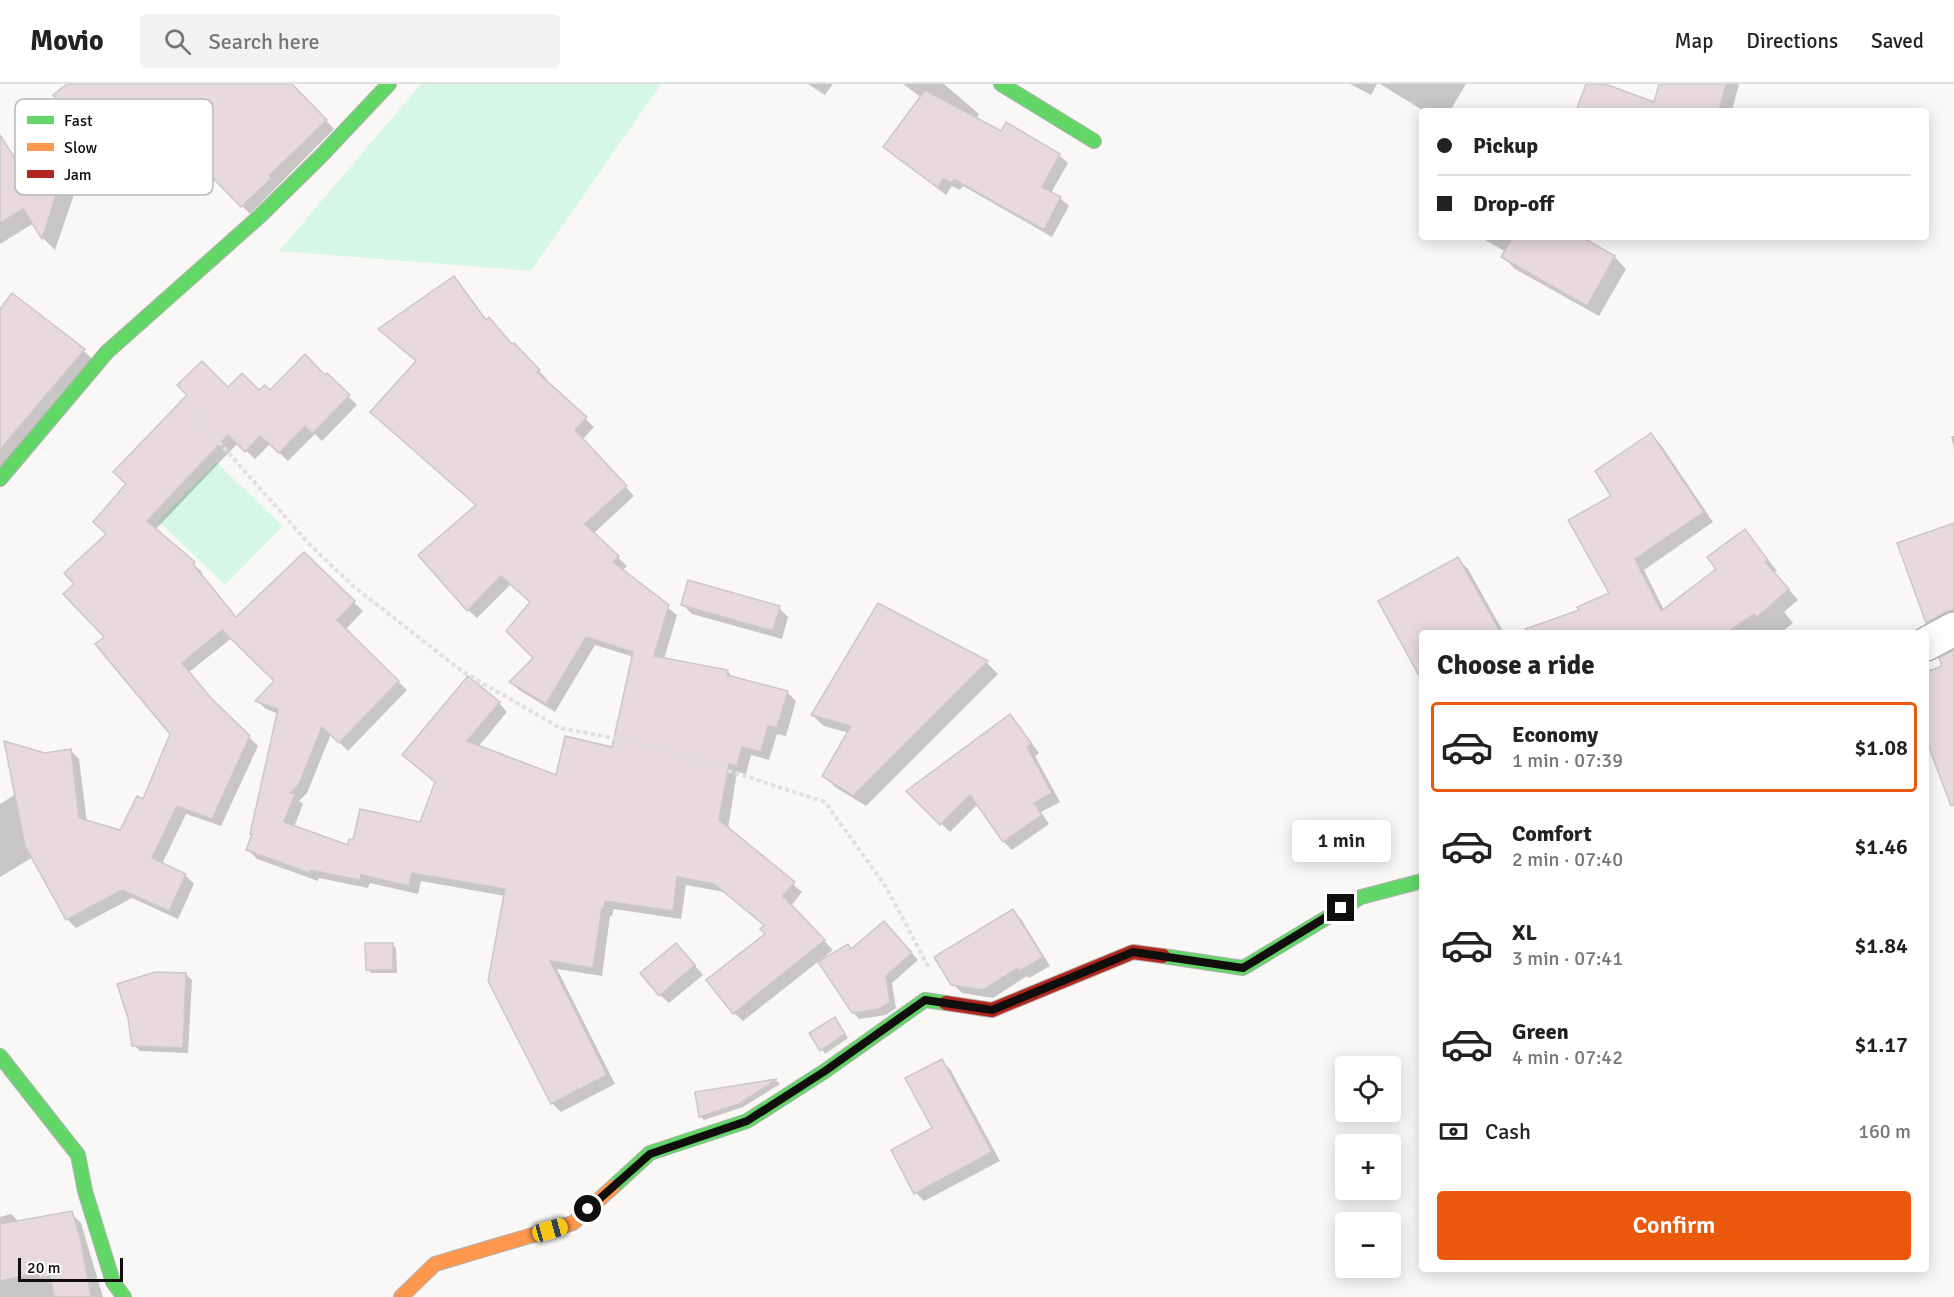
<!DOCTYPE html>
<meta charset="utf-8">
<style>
:root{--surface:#fff;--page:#f2f2f2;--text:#222;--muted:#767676;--line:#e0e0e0;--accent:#ea580c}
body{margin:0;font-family:Signika,sans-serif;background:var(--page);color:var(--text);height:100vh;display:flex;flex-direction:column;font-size:22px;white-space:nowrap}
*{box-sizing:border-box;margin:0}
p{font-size:20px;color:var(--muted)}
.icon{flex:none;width:33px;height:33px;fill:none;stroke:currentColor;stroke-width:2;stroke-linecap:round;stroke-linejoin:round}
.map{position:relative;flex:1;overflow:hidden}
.drawer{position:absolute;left:1419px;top:546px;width:510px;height:642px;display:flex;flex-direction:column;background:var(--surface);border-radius:6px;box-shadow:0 3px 15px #0003}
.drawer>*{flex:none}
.banner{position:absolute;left:1419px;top:24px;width:510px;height:132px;border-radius:6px;box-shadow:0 3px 15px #0003;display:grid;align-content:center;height:132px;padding:0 18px;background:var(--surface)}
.fabs{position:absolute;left:1335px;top:972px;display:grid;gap:12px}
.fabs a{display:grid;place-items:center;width:66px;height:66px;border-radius:6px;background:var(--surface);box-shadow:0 3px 15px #0003;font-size:30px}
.scale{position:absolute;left:18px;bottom:15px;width:105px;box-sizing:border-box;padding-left:6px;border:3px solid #100f0e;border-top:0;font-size:16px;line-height:21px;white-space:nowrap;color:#100f0e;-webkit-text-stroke:4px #fff;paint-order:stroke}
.end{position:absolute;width:27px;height:27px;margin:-14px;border:8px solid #100f0e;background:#fff;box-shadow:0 0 0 3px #fff}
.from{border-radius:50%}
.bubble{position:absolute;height:42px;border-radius:6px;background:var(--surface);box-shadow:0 3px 15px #0003;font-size:20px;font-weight:600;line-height:42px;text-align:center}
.car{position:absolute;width:18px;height:36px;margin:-18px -9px;border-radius:8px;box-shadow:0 0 4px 2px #0007;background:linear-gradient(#f5c518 24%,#345 0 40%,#f5c518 0 76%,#345 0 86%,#f5c518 0)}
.banner b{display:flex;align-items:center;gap:21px;height:57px;font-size:22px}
.banner b+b{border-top:2px solid var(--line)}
.banner i{width:15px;height:15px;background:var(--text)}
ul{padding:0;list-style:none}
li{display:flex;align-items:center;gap:18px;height:90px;margin:0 12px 9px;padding:0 6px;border:3px solid transparent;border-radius:6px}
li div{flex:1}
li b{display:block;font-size:22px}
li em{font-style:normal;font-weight:600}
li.selected{border-color:var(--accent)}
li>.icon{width:54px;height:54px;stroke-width:1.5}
h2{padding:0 18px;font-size:27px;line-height:72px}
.pay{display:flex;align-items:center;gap:15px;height:66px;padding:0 18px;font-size:22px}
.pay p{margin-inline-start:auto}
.cta{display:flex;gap:12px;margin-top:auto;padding:12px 18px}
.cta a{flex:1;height:69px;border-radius:6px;background:var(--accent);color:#fff;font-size:24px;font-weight:600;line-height:69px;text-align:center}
header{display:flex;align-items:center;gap:36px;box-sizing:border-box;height:84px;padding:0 30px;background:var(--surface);border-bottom:2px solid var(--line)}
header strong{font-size:28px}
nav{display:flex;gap:33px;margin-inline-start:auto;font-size:21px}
.search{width:420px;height:54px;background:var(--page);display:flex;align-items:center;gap:15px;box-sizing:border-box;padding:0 21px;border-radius:6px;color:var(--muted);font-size:22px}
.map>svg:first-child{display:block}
.green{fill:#d6f7e6}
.shadow{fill:#0003}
.building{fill:#e7d9de;stroke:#cac8c8;stroke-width:1.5}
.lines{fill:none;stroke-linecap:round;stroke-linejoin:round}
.street-casing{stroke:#b2b1b0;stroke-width:36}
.fast-casing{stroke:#b2b1b0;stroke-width:16}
.slow-casing{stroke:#b2b1b0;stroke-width:16}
.jam-casing{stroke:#b2b1b0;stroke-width:16}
.path{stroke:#e1e0e0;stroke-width:4;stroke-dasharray:4.5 3;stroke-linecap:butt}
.street{stroke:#fefefe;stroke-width:33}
.fast{stroke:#63d668;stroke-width:14}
.slow{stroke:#ff974d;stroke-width:14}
.jam{stroke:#b3261e;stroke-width:14}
.route{stroke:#100f0e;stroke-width:8}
.key{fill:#fff;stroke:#b7b7b7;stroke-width:1.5}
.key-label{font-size:16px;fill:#100f0e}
</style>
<header>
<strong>Movio</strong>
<div class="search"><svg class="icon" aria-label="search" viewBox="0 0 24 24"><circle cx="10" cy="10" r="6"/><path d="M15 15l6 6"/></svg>Search here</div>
<nav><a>Map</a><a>Directions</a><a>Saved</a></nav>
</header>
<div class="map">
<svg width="1954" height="1213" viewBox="0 0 1954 1213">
<rect width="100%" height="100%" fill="#faf8f6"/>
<g class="green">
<polygon points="421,0 661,0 531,187 279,167"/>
<polygon points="216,378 283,442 225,501 158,437"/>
</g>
<g class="shadow">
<polygon points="70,0 290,0 334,45 250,130 208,87 189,105 124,39 84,69 50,30 62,20"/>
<polygon points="808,0 833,0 825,11"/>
<polygon points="903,0 944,0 979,30 976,35 1001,49 1007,40 1059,71 1068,79 1051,109 1060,114 1069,122 1052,153 963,102 960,106 952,102 946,111 885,63 922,14"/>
<polygon points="1350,0 1377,0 1371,11"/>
<polygon points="1380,0 1466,0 1450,27 1424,27"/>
<polygon points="1588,0 1601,0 1655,20 1661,0 1739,0 1732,27 1578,27"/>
<polygon points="7,64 20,78 37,104 65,86 78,99 55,166 43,154 34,139 0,160 0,69"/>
<polygon points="1480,153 1578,153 1615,173 1626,185 1599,232 1515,185 1503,173 1506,168"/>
<polygon points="453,194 487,237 547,295 545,297 594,343 582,356 634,412 593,450 627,482 621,487 677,531 664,575 727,587 734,594 787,608 796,617 786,652 777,650 769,676 751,671 746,690 737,688 728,745 802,808 791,822 833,866 743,937 734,929 767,850 765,842 724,808 686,801 681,835 614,825 612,832 610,832 602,892 557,885 615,1000 561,1028 552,1019 505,812 421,797 418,810 370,799 368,804 319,794 318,797 257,775 248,766 253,751 251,750 279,630 266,625 257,617 276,597 232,554 189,588 217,622 258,662 221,742 186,730 162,780 185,791 194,800 178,835 132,814 76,844 67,835 33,773 0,793 0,720 16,710 44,670 70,666 79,675 87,738 121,748 144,717 172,650 106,553 77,500 107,450 228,305 270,308 327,291 357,321 322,357 315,350 288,377 270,360 255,375 238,359 155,446 202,488 201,490 237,535 304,470 363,527 345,546 407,606 348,667 331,650 307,709 299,717 303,720 294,743 349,763 421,740 437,699 413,679 499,619 507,628 478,663 557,693 613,665 634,573 595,561 555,628 519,606 511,598 535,574 531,518 511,500 477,534 468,526 478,421 417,277"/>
<polygon points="0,228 84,267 96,279 0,393"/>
<polygon points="1651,351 1661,361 1713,438 1644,486 1664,526 1718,485 1745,447 1777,487 1774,489 1798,516 1784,528 1793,539 1781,549 1516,549 1581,527 1611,510 1614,412"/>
<polygon points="1951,352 1954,352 1954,365"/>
<polygon points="1954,443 1954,536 1936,546 1927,538"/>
<polygon points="1458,475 1468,485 1504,549 1422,549 1422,594 1380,518"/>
<polygon points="683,521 779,524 788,533 782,555 692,530"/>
<polygon points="878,521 987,579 998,590 866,722 835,703 824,692 849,649 824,642 812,631"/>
<polygon points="1018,641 1039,669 1035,672 1060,718 1041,728 1049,740 1012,766 1004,758 978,720 950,748 908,707"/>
<polygon points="1013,827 1021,835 1050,882 1029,894 1027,892 993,914 962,909 953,900"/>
<polygon points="890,845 918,876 892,899 896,924 886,931 859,935 853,928 852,866"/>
<polygon points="392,860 396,864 397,889 371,889 367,885"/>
<polygon points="685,870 703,891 669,919 660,911"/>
<polygon points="186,890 192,896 188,969 140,967 134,961"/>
<polygon points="838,939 848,954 825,970 811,949"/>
<polygon points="941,976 950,985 1000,1077 924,1117 916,1109 934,1045"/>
<polygon points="777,997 780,1000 743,1023 704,1036 700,1032 696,1009"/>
<polygon points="71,1129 81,1139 103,1213 0,1213 0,1133 11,1130 19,1138"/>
</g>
<g class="building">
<polygon points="67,0 292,0 327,36 269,92 272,94 241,123 199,80 180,98 115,32 75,61 48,29 60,19 53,11"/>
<polygon points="1586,0 1605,0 1654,18 1659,0 1726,0 1719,27 1576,27"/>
<polygon points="925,6 1001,47 1006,38 1060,70 1042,103 1061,113 1044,146 954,95 952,99 943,95 938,104 883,63"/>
<polygon points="0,51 34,105 65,84 42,155 23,125 0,139"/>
<polygon points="1513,153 1582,153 1615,172 1587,222 1501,173"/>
<polygon points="454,192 486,236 489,233 512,260 514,259 540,286 537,288 587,333 575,346 627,402 585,440 619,472 613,478 669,521 654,572 728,586 727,591 788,607 777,644 768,642 761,668 742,663 737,682 729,680 719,736 795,798 783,812 825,856 733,930 706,896 765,850 760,845 764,841 714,800 677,793 673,827 605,817 604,824 602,824 593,884 550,877 607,991 551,1020 488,897 505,805 412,789 409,802 361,791 360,796 311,786 309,789 246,766 252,750 250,750 278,625 255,617 274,597 222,546 182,579 210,613 250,652 212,735 177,722 152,774 186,790 169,827 122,806 66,836 25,762 4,657 45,669 71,665 79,734 120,746 137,712 143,715 170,650 95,560 104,553 63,510 74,500 64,489 106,450 93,438 126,400 113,388 187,311 177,301 202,277 228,303 242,289 259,306 265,301 270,306 305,270 325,291 327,289 350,311 312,350 305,342 279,369 260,352 245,368 228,351 147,437 195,478 193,480 236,533 304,468 355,517 337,536 399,597 339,659 322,643 299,700 290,709 295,710 284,738 348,761 349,755 353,756 360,725 420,738 435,698 402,671 468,592 500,618 467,657 556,691 565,652 612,663 633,568 586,553 546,620 509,598 533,574 506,547 530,518 501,492 467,527 418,471 476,421 370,328 416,277 378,245"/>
<polygon points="12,209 85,265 0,366 0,225"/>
<polygon points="1651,349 1704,428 1635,475 1661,527 1716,485 1707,473 1745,445 1768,476 1765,478 1789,505 1757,533 1754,530 1726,549 1525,549 1525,545 1579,526 1577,523 1609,509 1568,436 1611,412 1595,387"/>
<polygon points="1954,439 1954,526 1945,528 1926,539 1897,459"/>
<polygon points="1458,473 1501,549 1422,549 1422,597 1378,517"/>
<polygon points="688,496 780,522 773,547 681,521"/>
<polygon points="878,519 988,577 853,712 822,692 851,642 811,631"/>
<polygon points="1954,566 1954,721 1951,722 1926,655 1926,588 1942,582 1939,574"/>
<polygon points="1010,630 1032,660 1027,663 1052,709 1034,719 1042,731 1003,758 970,711 940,741 906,707"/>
<polygon points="1013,825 1043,873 1020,887 1018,884 983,906 951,901 934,873"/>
<polygon points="884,837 912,869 886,892 890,918 879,925 852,929 818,878 848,860 851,865"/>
<polygon points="365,859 393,859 393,886 366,886"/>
<polygon points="676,859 695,881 659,912 640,889"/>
<polygon points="155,888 186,889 183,964 132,962 128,934 117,900"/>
<polygon points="835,933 845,950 820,967 809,949"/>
<polygon points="942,975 992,1068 914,1110 891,1066 932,1044 905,994"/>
<polygon points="777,995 739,1020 699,1033 695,1008"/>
<polygon points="72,1127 81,1157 91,1213 54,1213 50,1192 39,1194 38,1189 0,1197 0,1140"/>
</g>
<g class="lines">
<defs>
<polyline id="street" points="1926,560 1954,545"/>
<g id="fast">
<polyline points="1001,0 1094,57"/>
<polyline points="0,395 107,268 260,132 321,72 389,0"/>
<polyline points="1163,872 1243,884 1361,813 1422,797"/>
<polyline points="0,972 78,1071 85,1107 113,1198 124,1213"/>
<polyline points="613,1103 650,1069 747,1037 825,987 925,916 946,919"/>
</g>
<polyline id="slow" points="401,1213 435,1180 573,1139 613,1103"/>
<polyline id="jam" points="946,919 992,926 1133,868 1163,872"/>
</defs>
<use href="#street" class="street-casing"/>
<use href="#fast" class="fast-casing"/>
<use href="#slow" class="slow-casing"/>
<use href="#jam" class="jam-casing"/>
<polyline class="path" points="189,324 310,461 353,502 463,588 560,644 646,660 825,718 886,803 929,884"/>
<use href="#street" class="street"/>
<use href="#fast" class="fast"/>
<use href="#slow" class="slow"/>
<use href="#jam" class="jam"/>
</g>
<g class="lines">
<polyline class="route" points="588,1125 650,1070 747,1037 825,987 925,916 992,926 1133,868 1243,884 1341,824"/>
</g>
<rect x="15" y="15" width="198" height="96" rx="9" class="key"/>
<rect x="27" y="32" width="27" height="8" fill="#63d668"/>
<rect x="27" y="59" width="27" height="8" fill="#ff974d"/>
<rect x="27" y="86" width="27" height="8" fill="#b3261e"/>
<g class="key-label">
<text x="64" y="42">Fast</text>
<text x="64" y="69">Slow</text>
<text x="64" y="96">Jam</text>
</g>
</svg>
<div class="fabs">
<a><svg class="icon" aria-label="locate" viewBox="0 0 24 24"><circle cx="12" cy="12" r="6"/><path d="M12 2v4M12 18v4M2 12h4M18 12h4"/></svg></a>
<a>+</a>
<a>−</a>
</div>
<div class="scale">20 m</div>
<i class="end from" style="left:588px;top:1125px"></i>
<i class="end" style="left:1341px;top:824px"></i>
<div class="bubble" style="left:1292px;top:736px;width:99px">1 min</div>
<i class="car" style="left:550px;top:1146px;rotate:74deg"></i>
<div class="banner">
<b><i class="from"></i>Pickup</b>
<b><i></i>Drop-off</b>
</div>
<section class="drawer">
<h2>Choose a ride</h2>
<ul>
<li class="selected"><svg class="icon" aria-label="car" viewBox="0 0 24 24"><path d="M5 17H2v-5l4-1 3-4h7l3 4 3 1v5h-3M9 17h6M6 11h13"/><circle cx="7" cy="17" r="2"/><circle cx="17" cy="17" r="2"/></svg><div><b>Economy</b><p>1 min · 07:39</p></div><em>$1.08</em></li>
<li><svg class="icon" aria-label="car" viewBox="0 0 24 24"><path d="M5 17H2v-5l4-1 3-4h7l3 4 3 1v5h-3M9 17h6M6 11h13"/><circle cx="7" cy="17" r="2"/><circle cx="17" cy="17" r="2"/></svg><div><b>Comfort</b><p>2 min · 07:40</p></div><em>$1.46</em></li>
<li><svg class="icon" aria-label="car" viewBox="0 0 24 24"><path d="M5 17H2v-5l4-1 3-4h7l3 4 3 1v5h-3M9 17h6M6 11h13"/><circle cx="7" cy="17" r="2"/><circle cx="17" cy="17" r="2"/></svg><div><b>XL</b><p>3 min · 07:41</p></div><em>$1.84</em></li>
<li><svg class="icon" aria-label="car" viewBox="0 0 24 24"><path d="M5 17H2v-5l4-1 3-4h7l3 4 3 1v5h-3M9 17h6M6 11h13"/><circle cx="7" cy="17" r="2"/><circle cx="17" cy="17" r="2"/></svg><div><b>Green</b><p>4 min · 07:42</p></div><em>$1.17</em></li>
</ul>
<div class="pay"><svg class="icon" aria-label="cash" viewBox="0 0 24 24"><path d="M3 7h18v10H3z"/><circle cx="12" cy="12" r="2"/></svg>Cash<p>160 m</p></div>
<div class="cta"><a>Confirm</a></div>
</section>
</div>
